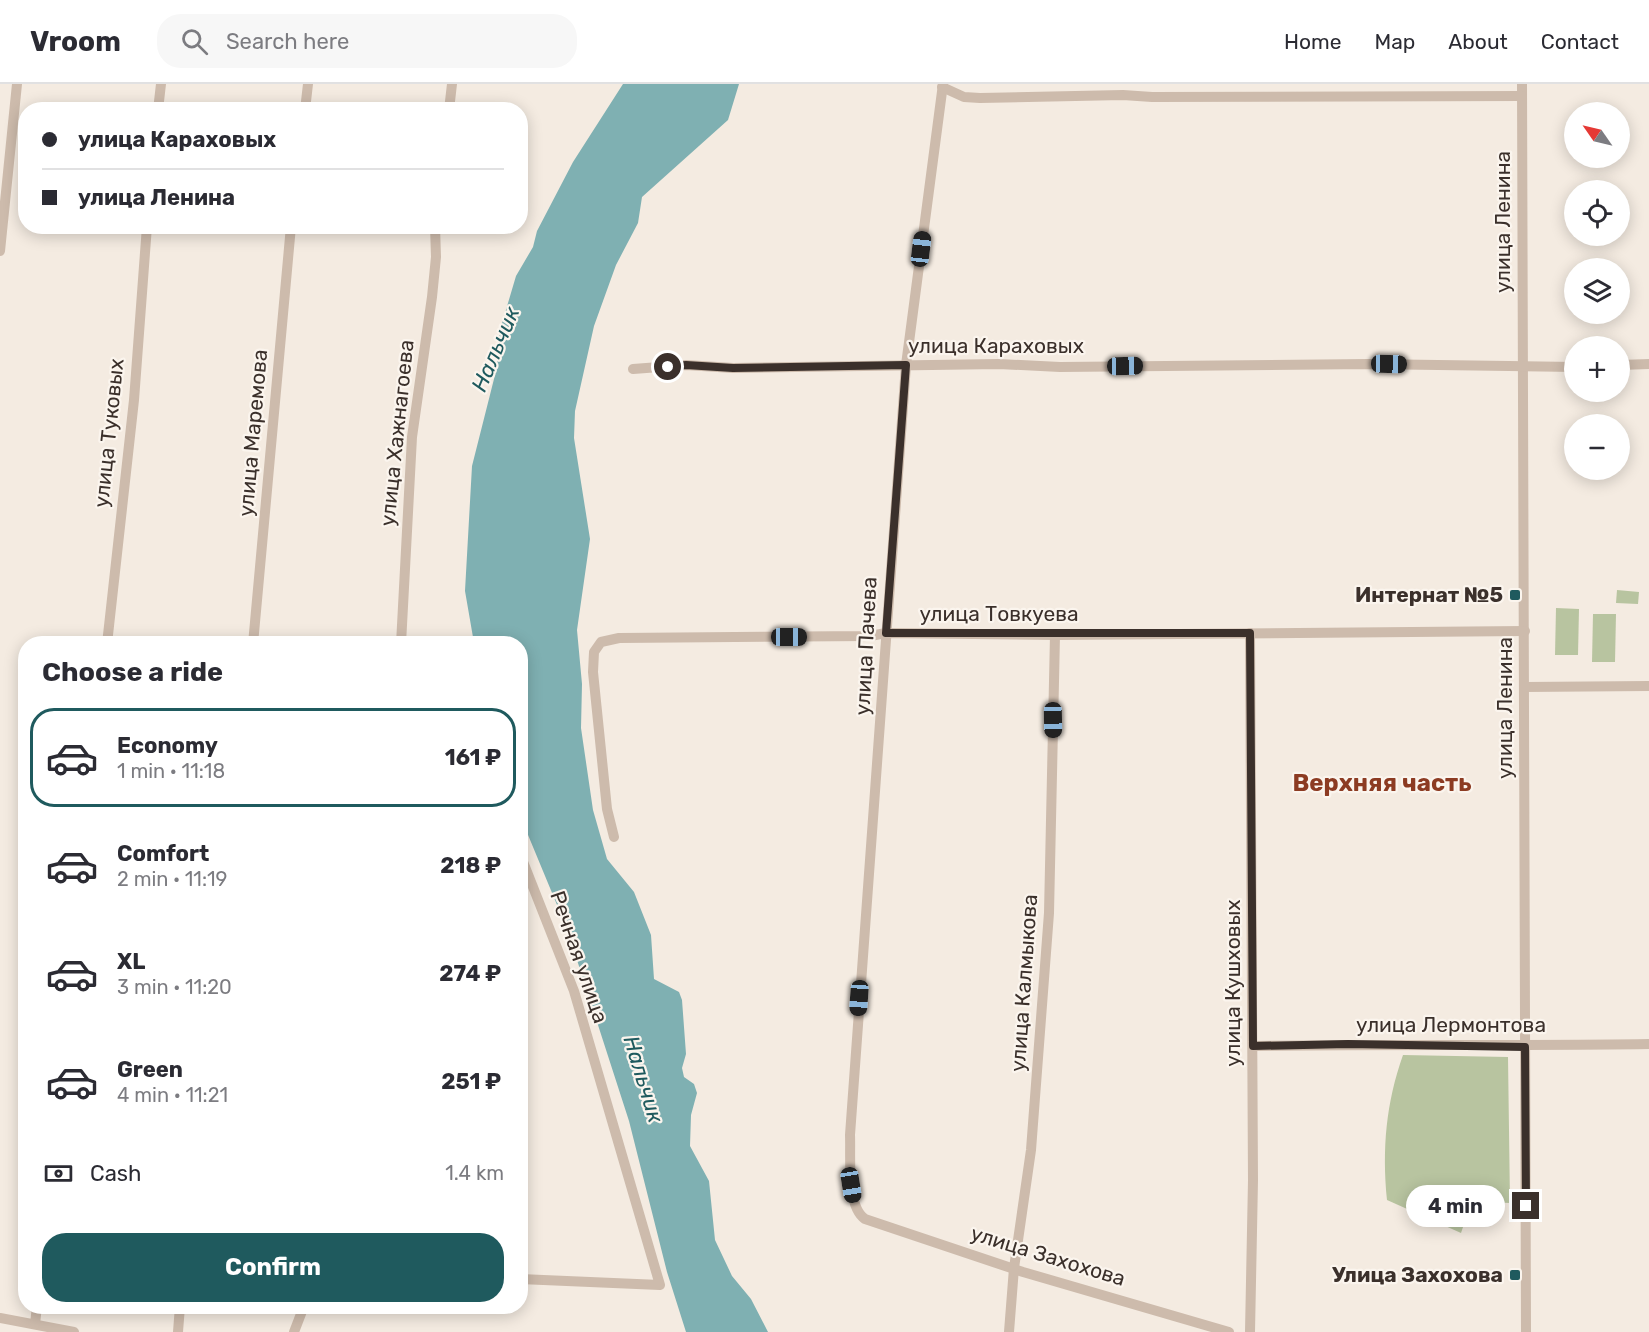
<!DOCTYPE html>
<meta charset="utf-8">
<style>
:root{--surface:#fff;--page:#f7f7f7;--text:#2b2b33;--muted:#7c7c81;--line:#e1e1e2;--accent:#1f5a5e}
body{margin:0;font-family:Rubik,sans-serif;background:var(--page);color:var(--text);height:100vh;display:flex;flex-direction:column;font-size:22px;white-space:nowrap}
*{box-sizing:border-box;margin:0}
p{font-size:20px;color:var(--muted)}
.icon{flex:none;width:33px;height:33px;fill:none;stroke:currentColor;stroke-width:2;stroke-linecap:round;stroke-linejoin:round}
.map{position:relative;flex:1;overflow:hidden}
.drawer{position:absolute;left:18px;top:552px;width:510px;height:678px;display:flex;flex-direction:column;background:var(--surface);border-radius:24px;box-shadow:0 3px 15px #0003}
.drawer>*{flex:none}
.banner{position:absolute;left:18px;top:18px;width:510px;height:132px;border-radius:24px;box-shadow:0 3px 15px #0003;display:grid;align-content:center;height:132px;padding:0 24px;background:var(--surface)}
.needle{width:39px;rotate:304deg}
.controls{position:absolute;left:1564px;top:18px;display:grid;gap:12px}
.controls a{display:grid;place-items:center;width:66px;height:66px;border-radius:50%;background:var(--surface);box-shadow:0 3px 15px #0003;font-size:30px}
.end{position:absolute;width:27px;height:27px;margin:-14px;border:8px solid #3b302b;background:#fff;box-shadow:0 0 0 3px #fff}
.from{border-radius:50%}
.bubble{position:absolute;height:42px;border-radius:21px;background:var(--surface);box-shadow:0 3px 15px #0003;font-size:20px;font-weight:700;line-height:42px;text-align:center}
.car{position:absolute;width:18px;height:36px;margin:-18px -9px;border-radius:8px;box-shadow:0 0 4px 2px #0007;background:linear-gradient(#222 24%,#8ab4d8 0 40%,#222 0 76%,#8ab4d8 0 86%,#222 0)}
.banner b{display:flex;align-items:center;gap:21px;height:57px;font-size:22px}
.banner b+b{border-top:2px solid var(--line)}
.banner i{width:15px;height:15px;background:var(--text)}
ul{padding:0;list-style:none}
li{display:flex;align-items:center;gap:18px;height:99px;margin:0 12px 9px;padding:0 12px;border:3px solid transparent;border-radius:24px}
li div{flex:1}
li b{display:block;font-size:22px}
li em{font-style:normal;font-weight:700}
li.current{border-color:var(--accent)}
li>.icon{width:54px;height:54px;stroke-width:1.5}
h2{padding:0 24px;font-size:27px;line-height:72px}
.pay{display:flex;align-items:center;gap:15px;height:66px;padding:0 24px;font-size:22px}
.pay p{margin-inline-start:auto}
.button{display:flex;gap:12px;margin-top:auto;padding:12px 24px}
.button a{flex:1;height:69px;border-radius:24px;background:var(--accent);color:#fff;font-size:24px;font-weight:700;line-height:69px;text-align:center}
header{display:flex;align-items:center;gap:36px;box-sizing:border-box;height:84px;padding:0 30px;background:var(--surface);border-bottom:2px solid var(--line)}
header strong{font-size:28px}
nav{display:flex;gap:33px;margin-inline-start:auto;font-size:21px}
.search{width:420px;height:54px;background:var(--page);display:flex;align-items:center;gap:15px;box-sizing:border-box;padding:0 21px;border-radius:24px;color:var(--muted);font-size:22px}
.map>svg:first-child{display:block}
.green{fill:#b8c4a0}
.water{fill:#7fb0b2}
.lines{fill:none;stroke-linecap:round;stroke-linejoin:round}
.minor{stroke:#cdbbac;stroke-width:10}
.route{stroke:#3b302b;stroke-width:8}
.poi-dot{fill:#1f5a5e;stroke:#fbf5ee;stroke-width:2}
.labels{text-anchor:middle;stroke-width:4.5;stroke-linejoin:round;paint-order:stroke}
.street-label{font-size:21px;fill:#3b302b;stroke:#fbf5ee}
.poi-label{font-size:21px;font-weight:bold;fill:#3b302b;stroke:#fbf5ee;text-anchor:end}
.water-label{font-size:22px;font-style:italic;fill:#1f5a5e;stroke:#fbf5ee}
.quarter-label{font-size:24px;font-weight:bold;fill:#8c3b22;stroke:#fbf5ee}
</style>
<header>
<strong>Vroom</strong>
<div class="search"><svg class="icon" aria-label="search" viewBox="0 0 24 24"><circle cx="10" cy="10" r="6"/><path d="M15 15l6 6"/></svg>Search here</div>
<nav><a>Home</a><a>Map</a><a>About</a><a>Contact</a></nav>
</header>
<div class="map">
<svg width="1649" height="1248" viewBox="0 0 1649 1248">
<rect width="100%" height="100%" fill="#f4ebe1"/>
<g class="green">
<polygon points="1617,506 1639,508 1638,520 1616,519"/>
<polygon points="1556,524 1579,525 1578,571 1555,571"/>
<polygon points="1593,530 1616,530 1615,578 1592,578"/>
<path d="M1403 971 1508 973 1510 1119 1488 1118 1473 1113 1461 1149 1387 1116C1382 1065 1386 1019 1403 971Z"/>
</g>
<polygon class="water" points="623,0 739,0 728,36 642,113 638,139 616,181 594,242 575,327 574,354 590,455 577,546 582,600 581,644 593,726 607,775 634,808 651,851 654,895 679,908 682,916 686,970 682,984 684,993 694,1000 697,1009 691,1031 690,1062 709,1097 715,1156 732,1192 751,1215 768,1248 686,1248 667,1188 629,1037 567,845 521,734 520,560 474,559 465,507 472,382 495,291 500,246 516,192 533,163 537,147 573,78"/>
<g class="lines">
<g class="minor">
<path d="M943 0 906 281 850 1051C851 1073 846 1122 865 1135L1023 1188 1229 1248"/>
<polyline points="1522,0 1526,1248"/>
<polyline points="942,3 964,13 980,14 1123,11 1152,13 1522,12"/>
<polyline points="158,26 161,0"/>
<polyline points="305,26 308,0"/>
<polyline points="449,26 452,0"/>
<polyline points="0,167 17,0"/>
<polyline points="1620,281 1649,280"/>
<polyline points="633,285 686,281 733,284 999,280 1060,283 1368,280 1575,283"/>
<polyline points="1250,549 1253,1096 1250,1248"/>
<polyline points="107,560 134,316 147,142"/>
<polyline points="253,560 291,142"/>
<polyline points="401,560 412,353 432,213 436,173 435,142"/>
<polyline points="1525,603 1649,602"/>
<polyline points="614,753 607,725 593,588 594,568 601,558 619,554 870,552 886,549 1055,551 1525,547"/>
<polyline points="520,770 574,907 660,1201 520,1195"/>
<path d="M1253 962C1385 960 1517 962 1649 960"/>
<polyline points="0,1234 74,1248"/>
<polyline points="35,1240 37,1222"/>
<polyline points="178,1248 180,1222"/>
<polyline points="294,1248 304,1222"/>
<polyline points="1009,1248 1014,1184 1031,1066 1049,829 1055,551"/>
</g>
</g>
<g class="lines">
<polyline class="route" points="668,283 686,281 733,284 906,281 886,549 1250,549 1253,962 1348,960 1525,963 1526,1122"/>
</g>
<g class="poi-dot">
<rect x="1509" y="505" width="12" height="12" rx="3"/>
<rect x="1509" y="1185" width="12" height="12" rx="3"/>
</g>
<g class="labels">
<g class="street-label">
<text transform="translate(1503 138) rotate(-90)" y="7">улица Ленина</text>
<text x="996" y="269">улица Караховых</text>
<text transform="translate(109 349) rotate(-84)" y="7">улица Туковых</text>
<text transform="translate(253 349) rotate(-85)" y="7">улица Маремова</text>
<text transform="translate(397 349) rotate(-84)" y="7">улица Хажнагоева</text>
<text x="999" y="537">улица Товкуева</text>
<text transform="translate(866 562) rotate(-87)" y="7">улица Пачева</text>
<text transform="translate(1505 624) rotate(-90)" y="7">улица Ленина</text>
<text transform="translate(579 873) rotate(71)" y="7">Речная улица</text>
<text transform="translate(1024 899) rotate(-86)" y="7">улица Калмыкова</text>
<text transform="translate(1233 899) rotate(-90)" y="7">улица Кушховых</text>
<text x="1451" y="948">улица Лермонтова</text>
<text transform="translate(1048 1172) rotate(17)" y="7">улица Захохова</text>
</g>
<g class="poi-label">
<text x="1503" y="518">Интернат №5</text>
<text x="1503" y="1198">Улица Захохова</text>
</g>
<g class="water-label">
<text transform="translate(495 265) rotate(-67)" y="8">Нальчик</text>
<text transform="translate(644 995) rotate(73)" y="8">Нальчик</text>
</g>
<g class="quarter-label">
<text x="1382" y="707">Верхняя часть</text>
</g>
</g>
</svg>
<div class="controls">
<a><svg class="needle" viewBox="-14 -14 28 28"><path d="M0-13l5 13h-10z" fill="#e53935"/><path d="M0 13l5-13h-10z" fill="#7c7c81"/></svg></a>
<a><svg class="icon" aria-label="locate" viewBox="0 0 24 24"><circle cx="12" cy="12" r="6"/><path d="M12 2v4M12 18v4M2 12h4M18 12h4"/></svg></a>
<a><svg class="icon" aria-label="layers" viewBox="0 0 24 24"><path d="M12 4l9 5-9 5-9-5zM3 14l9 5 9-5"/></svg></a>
<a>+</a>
<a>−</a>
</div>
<i class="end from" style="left:668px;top:283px"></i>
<i class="end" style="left:1526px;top:1122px"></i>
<div class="bubble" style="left:1406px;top:1101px;width:99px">4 min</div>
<i class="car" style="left:921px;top:165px;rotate:7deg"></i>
<i class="car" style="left:1389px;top:280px;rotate:91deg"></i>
<i class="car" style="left:1125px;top:282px;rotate:89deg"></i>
<i class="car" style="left:789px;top:553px;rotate:90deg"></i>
<i class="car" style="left:1053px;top:636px;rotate:179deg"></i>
<i class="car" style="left:859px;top:914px;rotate:184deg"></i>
<i class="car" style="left:851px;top:1101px;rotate:171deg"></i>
<div class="banner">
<b><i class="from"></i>улица Караховых</b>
<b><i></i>улица Ленина</b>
</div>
<section class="drawer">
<h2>Choose a ride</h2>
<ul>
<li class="current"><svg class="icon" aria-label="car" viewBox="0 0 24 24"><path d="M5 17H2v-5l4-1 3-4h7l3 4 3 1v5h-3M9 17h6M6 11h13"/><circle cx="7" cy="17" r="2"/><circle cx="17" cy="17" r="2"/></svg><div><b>Economy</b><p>1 min · 11:18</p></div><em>161 ₽</em></li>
<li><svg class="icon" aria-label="car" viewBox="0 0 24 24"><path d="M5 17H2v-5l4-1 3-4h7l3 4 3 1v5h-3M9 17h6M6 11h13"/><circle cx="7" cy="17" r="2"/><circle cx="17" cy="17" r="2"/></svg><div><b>Comfort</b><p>2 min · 11:19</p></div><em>218 ₽</em></li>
<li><svg class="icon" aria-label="car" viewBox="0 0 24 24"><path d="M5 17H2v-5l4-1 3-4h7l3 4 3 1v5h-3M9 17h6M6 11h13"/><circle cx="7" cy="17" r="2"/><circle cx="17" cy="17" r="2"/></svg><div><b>XL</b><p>3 min · 11:20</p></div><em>274 ₽</em></li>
<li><svg class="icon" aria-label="car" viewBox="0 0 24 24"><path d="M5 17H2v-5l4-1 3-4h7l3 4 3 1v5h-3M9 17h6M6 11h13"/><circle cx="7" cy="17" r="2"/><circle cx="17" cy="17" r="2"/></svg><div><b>Green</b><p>4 min · 11:21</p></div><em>251 ₽</em></li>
</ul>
<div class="pay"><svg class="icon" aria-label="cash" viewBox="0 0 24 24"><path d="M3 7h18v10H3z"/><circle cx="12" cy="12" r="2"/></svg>Cash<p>1.4 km</p></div>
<div class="button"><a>Confirm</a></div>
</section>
</div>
